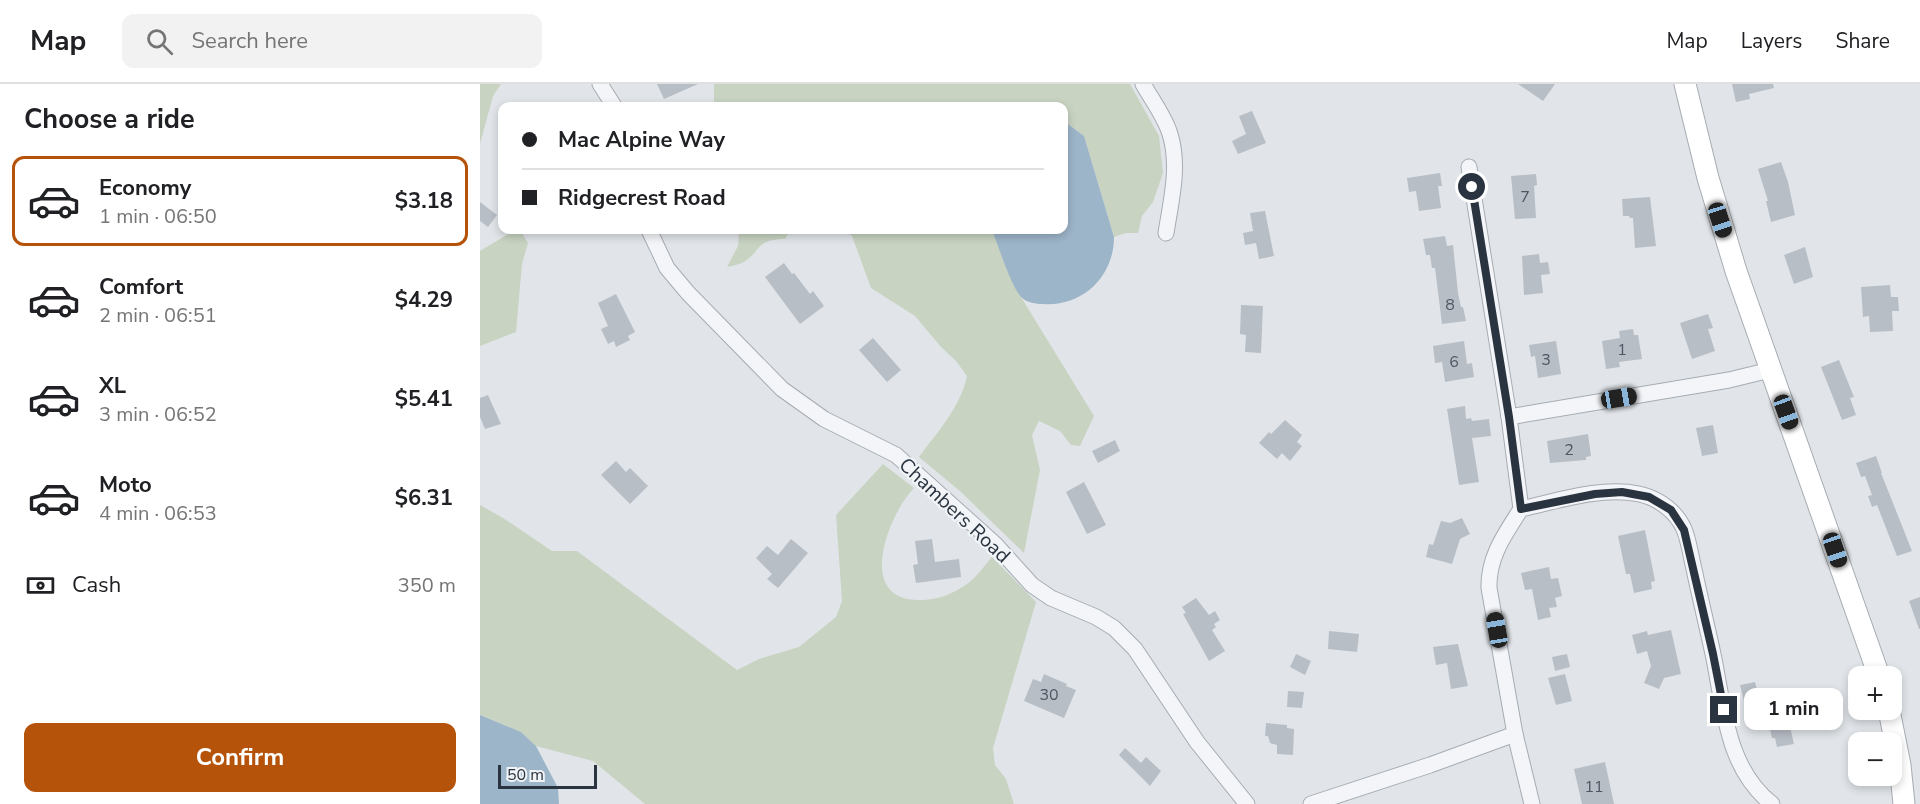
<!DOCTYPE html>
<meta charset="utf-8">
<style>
:root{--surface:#fff;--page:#f2f2f2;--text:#202124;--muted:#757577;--line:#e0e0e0;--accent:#b45309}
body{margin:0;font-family:"Nunito Sans",sans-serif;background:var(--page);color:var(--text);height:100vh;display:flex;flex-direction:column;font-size:22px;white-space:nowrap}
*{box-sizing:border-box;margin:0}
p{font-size:20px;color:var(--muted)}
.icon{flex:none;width:33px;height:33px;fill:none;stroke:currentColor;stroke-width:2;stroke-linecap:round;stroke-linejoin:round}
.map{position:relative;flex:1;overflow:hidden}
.details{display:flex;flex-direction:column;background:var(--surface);width:480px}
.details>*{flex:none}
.guide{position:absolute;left:18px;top:18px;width:570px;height:132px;border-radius:12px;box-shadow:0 3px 9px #0003;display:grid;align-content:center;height:132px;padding:0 24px;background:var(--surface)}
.fabs{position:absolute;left:1368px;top:582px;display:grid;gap:12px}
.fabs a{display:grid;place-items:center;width:54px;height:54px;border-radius:12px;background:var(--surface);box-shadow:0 3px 9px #0003;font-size:30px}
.scale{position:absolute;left:18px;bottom:15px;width:99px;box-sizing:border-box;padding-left:6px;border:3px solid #2a3441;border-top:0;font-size:16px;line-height:21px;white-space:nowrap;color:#2a3441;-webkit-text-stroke:4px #f1f4f7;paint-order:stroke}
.end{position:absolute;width:27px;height:27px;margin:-14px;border:8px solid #2a3441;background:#fff;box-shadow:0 0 0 3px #fff}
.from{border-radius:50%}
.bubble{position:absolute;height:42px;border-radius:12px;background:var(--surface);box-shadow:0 3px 9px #0003;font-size:20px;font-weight:700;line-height:42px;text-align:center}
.car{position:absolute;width:18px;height:36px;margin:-18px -9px;border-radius:8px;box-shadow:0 0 4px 2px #0007;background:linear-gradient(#222 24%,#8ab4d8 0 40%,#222 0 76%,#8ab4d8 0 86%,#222 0)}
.guide b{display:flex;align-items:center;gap:21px;height:57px;font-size:22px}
.guide b+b{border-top:2px solid var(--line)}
.guide i{width:15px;height:15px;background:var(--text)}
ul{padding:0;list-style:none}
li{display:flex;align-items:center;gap:18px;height:90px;margin:0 12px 9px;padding:0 12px;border:3px solid transparent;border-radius:12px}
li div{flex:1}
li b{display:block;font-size:22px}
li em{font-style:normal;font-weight:700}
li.active{border-color:var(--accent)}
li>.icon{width:54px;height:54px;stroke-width:1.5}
h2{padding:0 24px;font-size:27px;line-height:72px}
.pay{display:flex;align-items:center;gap:15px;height:66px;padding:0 24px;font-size:22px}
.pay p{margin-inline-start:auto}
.action{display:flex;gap:12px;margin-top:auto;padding:12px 24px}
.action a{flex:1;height:69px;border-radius:12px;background:var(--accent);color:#fff;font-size:24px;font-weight:700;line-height:69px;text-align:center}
header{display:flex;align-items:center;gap:36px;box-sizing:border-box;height:84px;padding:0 30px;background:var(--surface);border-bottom:2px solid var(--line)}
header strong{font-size:28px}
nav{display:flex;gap:33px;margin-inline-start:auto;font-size:21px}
.search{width:420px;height:54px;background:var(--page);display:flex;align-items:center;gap:15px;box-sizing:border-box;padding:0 21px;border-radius:12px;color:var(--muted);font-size:22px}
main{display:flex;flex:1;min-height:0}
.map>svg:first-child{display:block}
.green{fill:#c8d3c2}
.water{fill:#9db5c9}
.building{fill:#b8bec6}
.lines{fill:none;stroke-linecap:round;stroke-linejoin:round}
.minor-casing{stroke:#a6acb3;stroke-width:17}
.secondary-casing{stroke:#a6acb3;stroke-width:23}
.minor{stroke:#f4f5f8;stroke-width:15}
.secondary{stroke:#fff;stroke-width:21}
.route{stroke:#2a3441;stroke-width:8}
.labels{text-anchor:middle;stroke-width:4.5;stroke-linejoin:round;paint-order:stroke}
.number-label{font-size:16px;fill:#4e5662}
.street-label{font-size:20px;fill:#2a3441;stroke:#f1f4f7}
</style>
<header>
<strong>Map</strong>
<div class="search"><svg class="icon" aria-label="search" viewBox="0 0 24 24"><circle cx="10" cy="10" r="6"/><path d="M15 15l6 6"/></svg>Search here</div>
<nav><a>Map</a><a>Layers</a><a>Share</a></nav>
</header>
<main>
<section class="details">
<h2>Choose a ride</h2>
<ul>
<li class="active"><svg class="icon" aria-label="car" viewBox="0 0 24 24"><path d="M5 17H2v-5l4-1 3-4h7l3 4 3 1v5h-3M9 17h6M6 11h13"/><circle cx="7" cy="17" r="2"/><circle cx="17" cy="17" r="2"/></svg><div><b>Economy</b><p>1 min · 06:50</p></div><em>$3.18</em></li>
<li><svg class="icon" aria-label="car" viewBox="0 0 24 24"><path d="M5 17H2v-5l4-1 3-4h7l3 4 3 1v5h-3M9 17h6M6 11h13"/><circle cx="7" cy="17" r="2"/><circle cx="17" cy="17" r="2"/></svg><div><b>Comfort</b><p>2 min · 06:51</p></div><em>$4.29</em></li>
<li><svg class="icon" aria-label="car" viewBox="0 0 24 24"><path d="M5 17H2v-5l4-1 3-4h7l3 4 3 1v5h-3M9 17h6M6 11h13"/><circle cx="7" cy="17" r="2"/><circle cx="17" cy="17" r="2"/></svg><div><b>XL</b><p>3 min · 06:52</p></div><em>$5.41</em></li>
<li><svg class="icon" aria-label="car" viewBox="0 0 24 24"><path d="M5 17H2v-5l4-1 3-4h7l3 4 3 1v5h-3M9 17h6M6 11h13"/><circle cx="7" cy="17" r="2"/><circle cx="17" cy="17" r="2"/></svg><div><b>Moto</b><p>4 min · 06:53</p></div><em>$6.31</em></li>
</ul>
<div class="pay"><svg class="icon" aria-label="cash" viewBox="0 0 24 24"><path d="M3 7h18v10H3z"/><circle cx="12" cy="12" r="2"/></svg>Cash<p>350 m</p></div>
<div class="action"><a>Confirm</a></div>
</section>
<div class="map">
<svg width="1440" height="720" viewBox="0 0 1440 720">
<rect width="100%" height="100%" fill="#e1e5e9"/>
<g class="green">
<polygon points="0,0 21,0 13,12 0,60"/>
<polygon points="234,0 650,0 679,52 683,89 673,118 662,132 658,149 646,149 634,153 604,52 584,37 584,22 234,22"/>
<polygon points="35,146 40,146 48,159 42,180 36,248 0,262 0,167"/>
<path d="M259 146H310L305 155C274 155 281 169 262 179 257 181 251 182 247 183L258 162Z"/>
<path d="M365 146H512L541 213 614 332 600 362 591 361 580 347 559 337 552 351 560 386 544 469 481 408 439 373C458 347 480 324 487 292L476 277 461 263 435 232 391 204 372 152Z"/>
<path d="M403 380 434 404C407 432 374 520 443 516 459 515 473 510 487 500 496 494 504 482 512 473L556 518 513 664 515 681 526 695 534 720H165L113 677 56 662 41 648 0 631V421L23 434 72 467H97L257 586 279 575 319 563 356 533 362 517 356 431Z"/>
</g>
<g class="water">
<path d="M584 37 604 52 634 153C634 193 602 223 563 220 556 220 547 219 541 213 530 200 519 163 512 146H584Z"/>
<polygon points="0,631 41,648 56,662 78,704 79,720 0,720"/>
</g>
<g class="building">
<polygon points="177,0 218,0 184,15"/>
<polygon points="1038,0 1075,0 1063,17"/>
<polygon points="1252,0 1293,0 1294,4 1269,10 1270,15 1256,18"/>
<polygon points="772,27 786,59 758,70 752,57 766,50 759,32"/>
<polygon points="1301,78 1308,98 1315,131 1291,138 1286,117 1288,117 1278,85"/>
<polygon points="960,89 962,102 958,102 961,124 939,127 936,107 929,108 927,94"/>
<polygon points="1056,90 1057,101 1054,102 1056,134 1035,135 1031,92"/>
<polygon points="1170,113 1176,162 1155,164 1153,134 1150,134 1149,132 1143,132 1142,115"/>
<polygon points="0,118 17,131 8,143 0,137"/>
<polygon points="785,127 794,172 779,175 776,159 765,161 763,149 773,147 770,129"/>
<polygon points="965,152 967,162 973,161 978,209 981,223 983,223 986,237 962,240 955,184 952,184 950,171 946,171 943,155"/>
<polygon points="1325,163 1333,193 1314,200 1304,171"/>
<polygon points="1059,170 1060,179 1068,178 1070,190 1061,191 1063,209 1044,211 1042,172"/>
<polygon points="304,179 312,190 314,189 330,210 333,207 344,222 320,240 285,193"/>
<polygon points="1410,201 1411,213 1418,213 1419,227 1412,227 1413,247 1390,248 1389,232 1383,233 1381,203"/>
<polygon points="136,210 155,248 148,252 150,256 136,263 134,257 128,260 121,245 128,242 118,219"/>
<polygon points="761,221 783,222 781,269 765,268 766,251 760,250"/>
<polygon points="1228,230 1233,244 1228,245 1235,267 1212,275 1200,239"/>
<polygon points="1153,245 1154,251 1158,251 1162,275 1139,278 1140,283 1126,285 1122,257 1140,254 1139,247"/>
<polygon points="393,254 421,286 407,298 379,266"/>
<polygon points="984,257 987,280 992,279 994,293 965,298 962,278 955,279 953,262"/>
<polygon points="1076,257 1081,290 1058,294 1055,272 1051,273 1049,261"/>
<polygon points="1359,276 1374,313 1370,314 1376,331 1362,336 1341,283"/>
<polygon points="8,311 21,340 5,345 0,333 0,314"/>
<polygon points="985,322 986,335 991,334 992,337 1009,335 1011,352 992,354 999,398 979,401 967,325"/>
<polygon points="805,336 822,351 817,358 822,362 810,377 802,369 797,375 779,359 789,348 791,350"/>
<polygon points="1233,341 1238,369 1222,372 1216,344"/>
<polygon points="1108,350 1111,372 1106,373 1106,376 1070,379 1067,357"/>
<polygon points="635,356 640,367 618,379 612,367"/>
<polygon points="1396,372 1402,389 1401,389 1432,467 1417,472 1397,421 1392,423 1388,412 1392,411 1385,392 1381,393 1376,379"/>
<polygon points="136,377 146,388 150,384 168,402 150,420 121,391"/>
<polygon points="604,398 626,441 607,450 586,408"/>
<polygon points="982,434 990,450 980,455 972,480 946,473 949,460 953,461 961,437 970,439"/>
<polygon points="1165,446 1175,497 1171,498 1172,505 1154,509 1150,490 1146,490 1138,452"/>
<polygon points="311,455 328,469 298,504 287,495 292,490 276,474 287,462 298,471"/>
<polygon points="452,455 455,478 479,475 481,493 436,499 433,481 438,480 435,457"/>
<polygon points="1069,483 1071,495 1078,494 1082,512 1075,514 1077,523 1069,524 1071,533 1058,536 1052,505 1045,506 1041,489"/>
<polygon points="1440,513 1440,545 1439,545 1429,517"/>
<polygon points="716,514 729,531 735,527 740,536 734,540 736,543 732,546 745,567 729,577 703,530 706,529 702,523"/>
<polygon points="1191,546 1201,590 1184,594 1179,605 1164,599 1171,582 1167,567 1157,570 1152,551 1167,547 1168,551"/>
<polygon points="849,547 879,550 877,568 848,565"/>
<polygon points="978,560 988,602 971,605 967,579 956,581 953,563"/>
<polygon points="816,570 831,577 825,591 810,583"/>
<polygon points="1087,570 1090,583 1075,587 1072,573"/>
<polygon points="564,590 587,600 586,602 596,606 584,634 544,617 553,595 561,598"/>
<polygon points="1085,590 1092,617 1076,621 1068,594"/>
<polygon points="1275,598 1281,621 1266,625 1260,601"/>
<polygon points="808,607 824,608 822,624 807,623"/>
<polygon points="1304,617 1314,660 1297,663 1295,654 1292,654 1289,640 1280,643 1275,623"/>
<polygon points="786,639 807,641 807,644 814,645 813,671 797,670 797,661 790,659 788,652 785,652"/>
<polygon points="645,664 661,679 666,673 681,687 670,702 639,671"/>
<polygon points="1125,678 1134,720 1102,720 1094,685"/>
</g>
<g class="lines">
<defs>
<g id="minor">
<polyline points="120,0 134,22"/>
<path d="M663 0C672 16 685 33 690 50 700 82 691 117 686 149"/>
<polyline points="989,83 1029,333 1041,425"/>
<polyline points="169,146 187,184 208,209 302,305 344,335 416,371 515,460 552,501 571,514 616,533 634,544 655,565 717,658 767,720"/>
<polyline points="1029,333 1249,296 1290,286"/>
<polyline points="831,720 950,681 1035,650"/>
<path d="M1052 720 1035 650 1009 504C1008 473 1025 450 1041 425 1078 417 1121 402 1159 410 1178 414 1196 427 1204 445 1209 457 1211 473 1214 485 1220 514 1227 542 1233 570 1244 622 1246 684 1292 720"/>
</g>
<g id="secondary">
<polyline points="1205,0 1228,94 1256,187 1399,592"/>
<polyline points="1409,626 1420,681 1424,720"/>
</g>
</defs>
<use href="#minor" class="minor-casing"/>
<use href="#secondary" class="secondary-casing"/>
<use href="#minor" class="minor"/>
<use href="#secondary" class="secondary"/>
</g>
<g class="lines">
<polyline class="route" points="992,103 1029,333 1041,425 1115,410 1142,408 1169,413 1191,426 1204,446 1233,570 1244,626"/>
</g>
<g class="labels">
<g class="number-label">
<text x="1045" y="118">7</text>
<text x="970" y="226">8</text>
<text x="1142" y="271">1</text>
<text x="1066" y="281">3</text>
<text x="974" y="283">6</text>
<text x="1089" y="371">2</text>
<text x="569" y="616">30</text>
<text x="1114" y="708">11</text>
</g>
<g class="street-label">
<text transform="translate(475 426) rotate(43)" y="7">Chambers Road</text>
</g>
</g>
</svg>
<div class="fabs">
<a>+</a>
<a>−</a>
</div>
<div class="scale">50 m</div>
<i class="end from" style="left:992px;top:103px"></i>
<i class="end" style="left:1244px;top:626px"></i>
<div class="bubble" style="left:1264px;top:604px;width:99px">1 min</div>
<i class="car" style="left:1240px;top:136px;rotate:162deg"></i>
<i class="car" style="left:1139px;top:314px;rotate:81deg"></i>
<i class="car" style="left:1306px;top:328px;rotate:160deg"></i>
<i class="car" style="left:1355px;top:466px;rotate:161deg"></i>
<i class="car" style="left:1017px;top:546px;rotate:350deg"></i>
<div class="guide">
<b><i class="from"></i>Mac Alpine Way</b>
<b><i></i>Ridgecrest Road</b>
</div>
</div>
</main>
